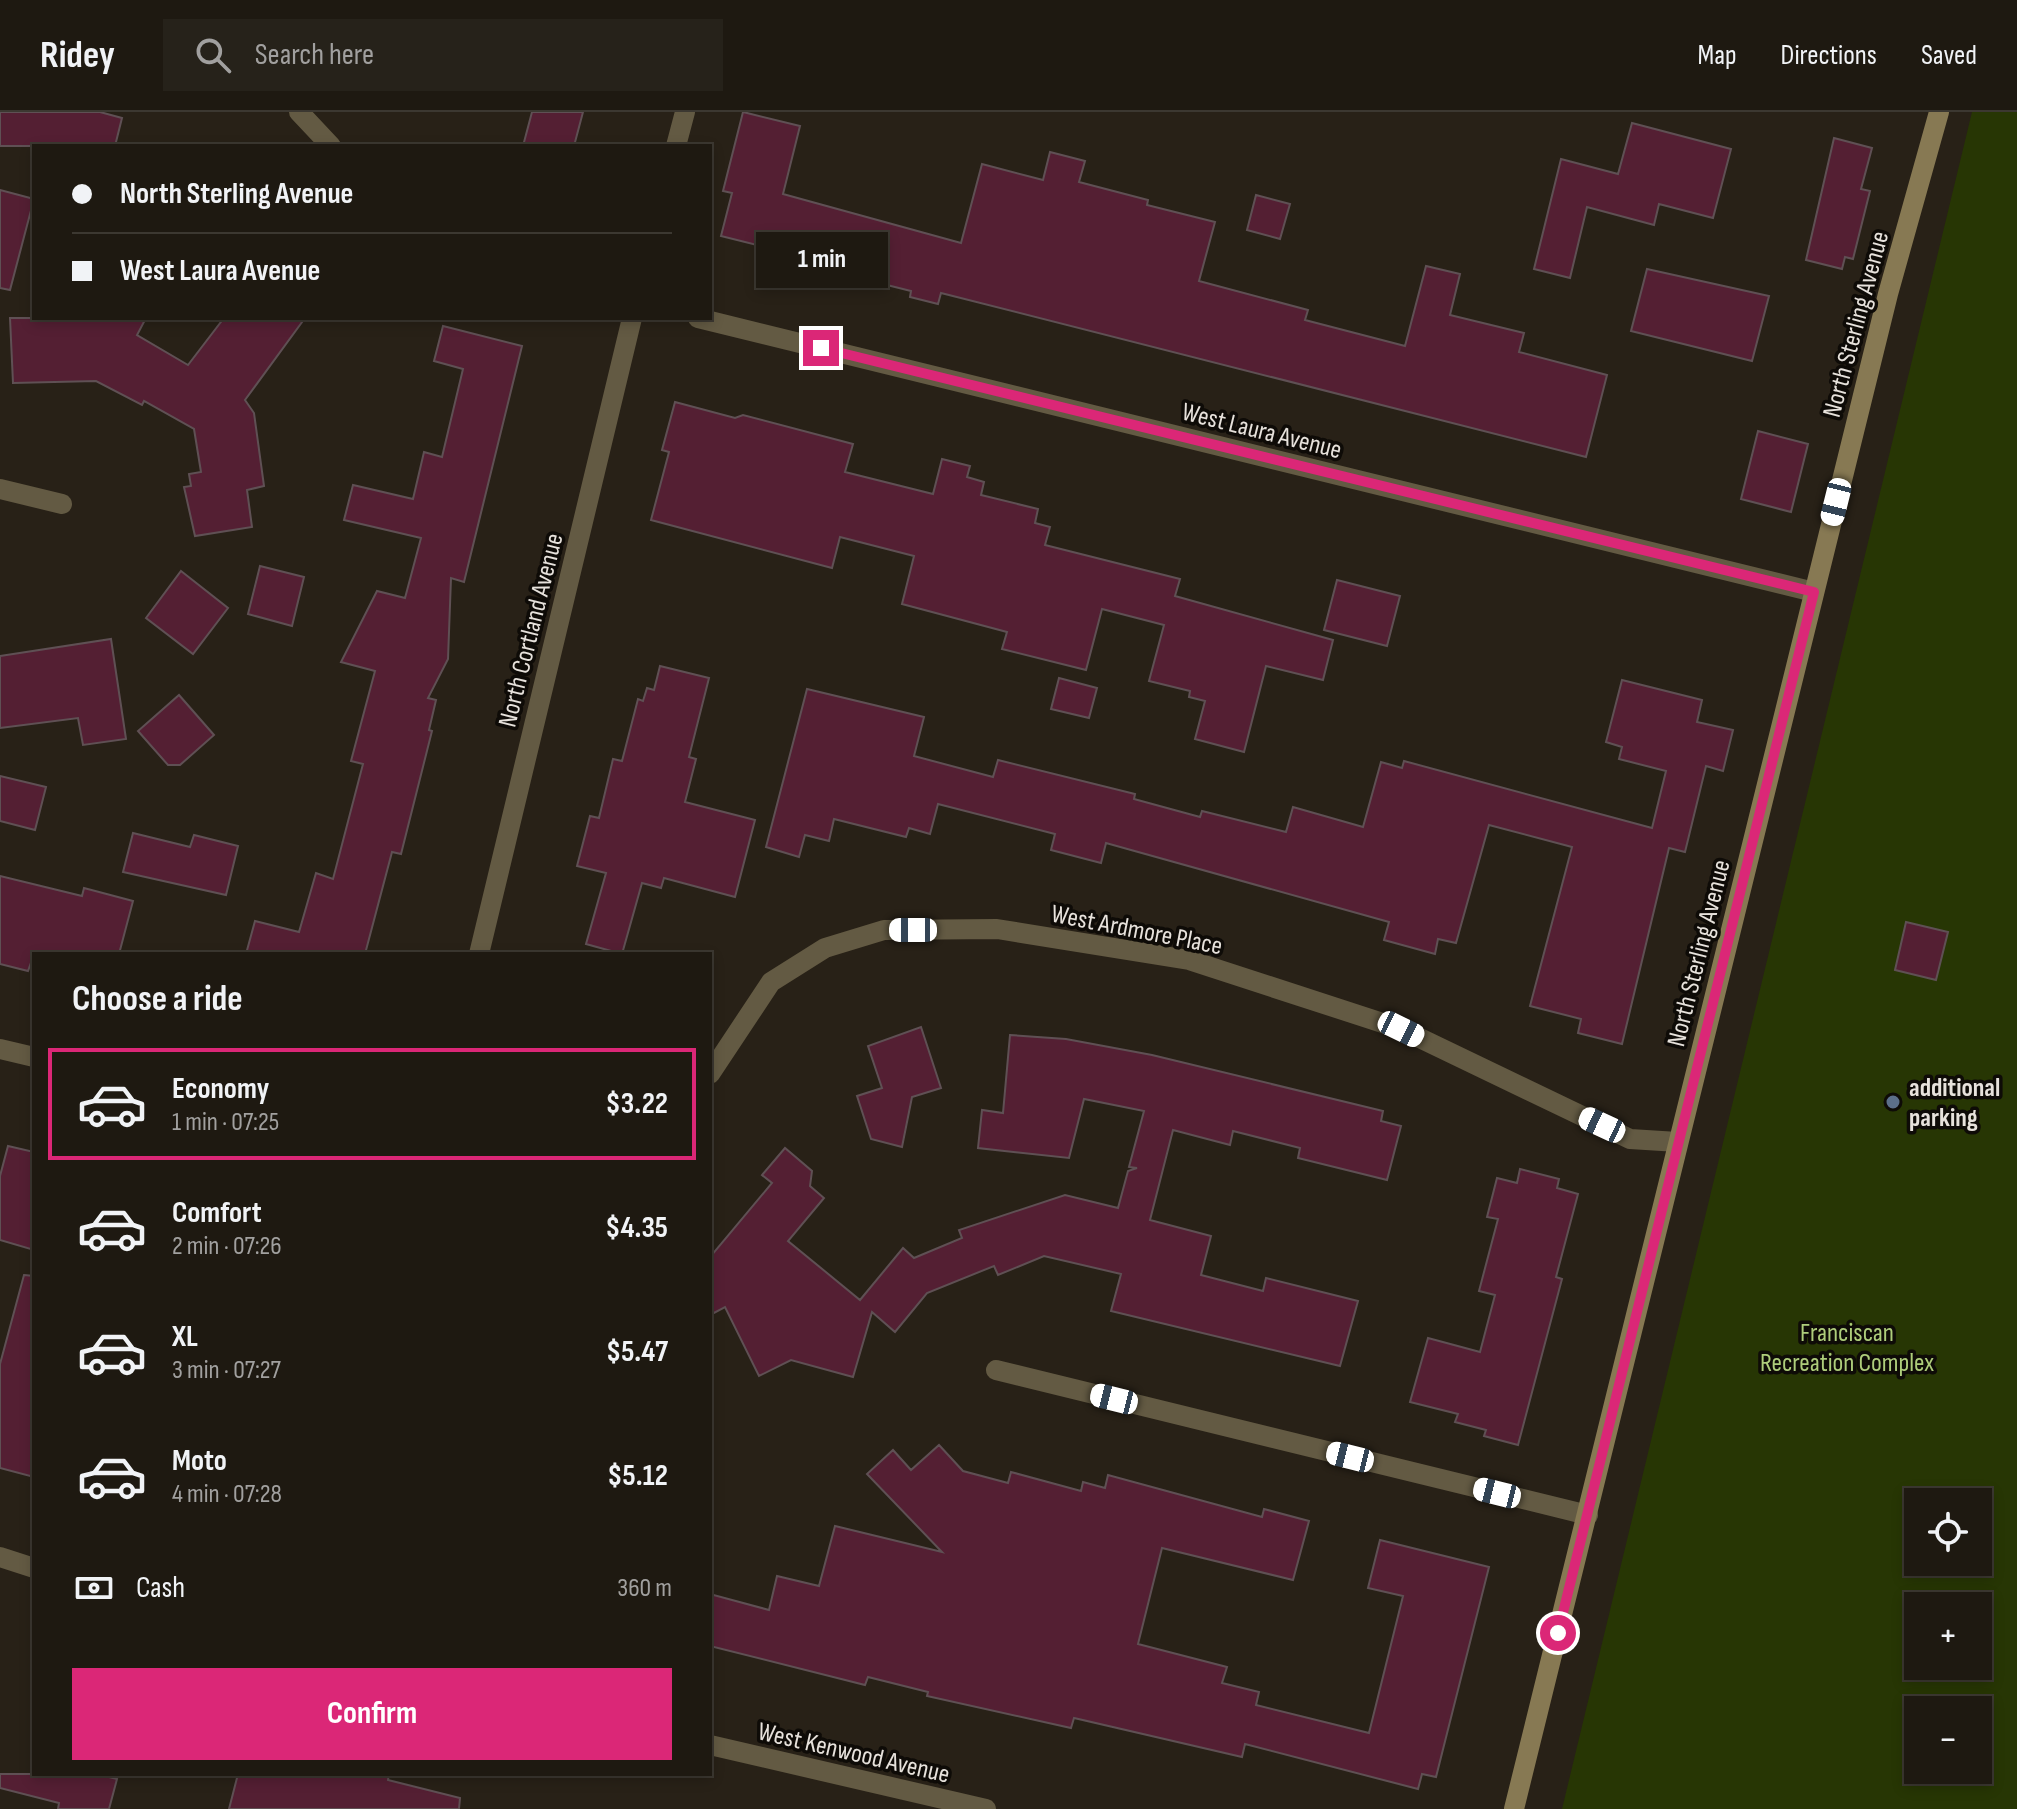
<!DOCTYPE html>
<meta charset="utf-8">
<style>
:root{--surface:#1e1911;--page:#26221a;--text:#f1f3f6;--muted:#a1a09f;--line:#3c3831;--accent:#db2777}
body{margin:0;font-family:"Sofia Sans Condensed",sans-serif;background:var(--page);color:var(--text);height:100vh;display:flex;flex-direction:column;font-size:30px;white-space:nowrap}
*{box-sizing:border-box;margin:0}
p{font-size:26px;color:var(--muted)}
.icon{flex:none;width:44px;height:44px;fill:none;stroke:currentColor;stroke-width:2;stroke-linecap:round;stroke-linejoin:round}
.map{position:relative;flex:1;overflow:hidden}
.side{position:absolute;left:32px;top:840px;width:680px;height:824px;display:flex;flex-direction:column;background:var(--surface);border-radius:0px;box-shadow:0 4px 12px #0003,0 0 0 2px var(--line)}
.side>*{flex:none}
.guide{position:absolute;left:32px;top:32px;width:680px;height:176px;border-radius:0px;box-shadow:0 4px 12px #0003,0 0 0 2px var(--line);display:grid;align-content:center;height:176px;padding:0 40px;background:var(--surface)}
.fabs{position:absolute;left:1904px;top:1376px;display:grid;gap:16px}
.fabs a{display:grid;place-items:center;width:88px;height:88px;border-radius:0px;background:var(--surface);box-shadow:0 4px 12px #0003,0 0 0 2px var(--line);font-size:40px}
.end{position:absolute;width:36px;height:36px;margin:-18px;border:10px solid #db2777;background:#fff;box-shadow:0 0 0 4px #fff}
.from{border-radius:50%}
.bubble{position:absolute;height:56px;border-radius:0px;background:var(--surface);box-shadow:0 4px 12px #0003,0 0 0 2px var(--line);font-size:26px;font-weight:700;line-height:56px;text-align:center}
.car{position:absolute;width:24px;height:48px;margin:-24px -12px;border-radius:10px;box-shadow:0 0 6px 2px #0007;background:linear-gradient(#fff 24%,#345 0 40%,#fff 0 76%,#345 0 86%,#fff 0)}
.guide b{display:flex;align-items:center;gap:28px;height:76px;font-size:30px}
.guide b+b{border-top:2px solid var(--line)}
.guide i{width:20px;height:20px;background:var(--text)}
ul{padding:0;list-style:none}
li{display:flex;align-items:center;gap:24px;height:112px;margin:0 16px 12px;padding:0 24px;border:4px solid transparent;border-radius:0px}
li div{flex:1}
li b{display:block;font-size:30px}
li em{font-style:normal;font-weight:700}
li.on{border-color:var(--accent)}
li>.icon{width:72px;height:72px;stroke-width:1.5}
h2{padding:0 40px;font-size:36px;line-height:96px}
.pay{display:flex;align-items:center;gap:20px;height:88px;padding:0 40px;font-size:30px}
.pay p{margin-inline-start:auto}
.action{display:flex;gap:16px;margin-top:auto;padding:16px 40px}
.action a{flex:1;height:92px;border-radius:0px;background:var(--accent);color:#fff;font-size:32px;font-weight:700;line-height:92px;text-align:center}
header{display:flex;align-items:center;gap:48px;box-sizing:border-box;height:112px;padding:0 40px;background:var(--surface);border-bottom:2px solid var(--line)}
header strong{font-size:38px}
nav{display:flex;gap:44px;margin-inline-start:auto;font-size:28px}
.search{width:560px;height:72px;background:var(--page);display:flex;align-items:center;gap:20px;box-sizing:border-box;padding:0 28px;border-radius:0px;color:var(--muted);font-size:30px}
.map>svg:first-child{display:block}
.green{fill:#273604;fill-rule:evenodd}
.building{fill:#541f33;stroke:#5f5054;stroke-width:2}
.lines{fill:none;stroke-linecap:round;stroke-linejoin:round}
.street{stroke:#635a43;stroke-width:20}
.secondary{stroke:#877953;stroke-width:20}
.route{stroke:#db2777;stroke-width:10}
.service-dot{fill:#5c6f8a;stroke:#0e0b07;stroke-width:3}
.labels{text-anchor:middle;stroke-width:7;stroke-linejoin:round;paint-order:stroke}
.street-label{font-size:26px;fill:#e7e2dc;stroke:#0e0b07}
.poi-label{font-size:26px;font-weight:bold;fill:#e7e2dc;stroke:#0e0b07;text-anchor:start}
.park-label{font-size:26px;fill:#aecd7b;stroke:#0e0b07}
</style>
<header>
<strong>Ridey</strong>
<div class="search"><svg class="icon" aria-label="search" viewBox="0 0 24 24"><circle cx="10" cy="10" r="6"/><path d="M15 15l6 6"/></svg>Search here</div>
<nav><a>Map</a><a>Directions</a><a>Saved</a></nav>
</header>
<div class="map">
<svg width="2017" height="1697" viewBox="0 0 2017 1697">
<rect width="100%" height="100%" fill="#282117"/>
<path class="green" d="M1972 0H2017V1697H1562ZM1918 1390H1978V1450H1918ZM1918 1494H1978V1554H1918ZM1918 1598H1978V1658H1918Z"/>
<g class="building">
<polygon points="0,0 100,0 122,6 115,34 0,34"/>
<polygon points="532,0 583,0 574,34 523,34"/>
<polygon points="743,0 800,14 783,82 961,131 982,52 1043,68 1050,40 1085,49 1079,70 1148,88 1147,93 1215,110 1199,169 1308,198 1305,208 1405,234 1426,154 1460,162 1450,203 1524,221 1519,240 1607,263 1586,345 941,181 938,192 910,185 911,179 851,164 853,157 721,124 732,81 723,79"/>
<polygon points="1632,11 1731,37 1713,106 1659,92 1654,113 1587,95 1570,166 1534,157 1561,47 1618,62"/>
<polygon points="1834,26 1872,36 1861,77 1870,79 1853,147 1845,145 1842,157 1806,148"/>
<polygon points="0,78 34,87 10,178 0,176"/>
<polygon points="1256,83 1290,92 1280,127 1247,118"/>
<polygon points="1647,157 1769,184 1752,249 1631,219"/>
<polygon points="10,206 146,206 137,223 188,253 224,206 305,206 245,288 254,301 264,374 247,378 252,415 195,424 184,375 191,374 189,362 201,360 194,317 144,289 142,293 96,269 13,271"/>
<polygon points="443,214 522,234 464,470 451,466 448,547 428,586 436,588 429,618 432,619 401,742 392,740 365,842 246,842 255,809 299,820 316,761 333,767 363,652 351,649 375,559 341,550 377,479 405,486 421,426 344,408 353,373 413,387 424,340 442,345 463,257 434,249"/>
<polygon points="675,290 735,306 743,303 853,332 845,360 933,382 942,347 970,354 967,365 984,370 981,383 1038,397 1035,411 1050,415 1045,433 1180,467 1175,484 1333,528 1323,568 1266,554 1244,640 1195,627 1205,589 1189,585 1190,579 1149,569 1164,513 1102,497 1086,558 1002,537 1007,520 902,492 914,444 840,425 832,456 651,408 669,340 662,338"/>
<polygon points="1758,319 1808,332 1791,400 1741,387"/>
<polygon points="260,454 304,465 292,514 248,502"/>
<polygon points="181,459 228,496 193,542 146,506"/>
<polygon points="1337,468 1400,484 1387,534 1324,518"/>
<polygon points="111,527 126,627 83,633 78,606 0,616 0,544"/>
<polygon points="660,554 709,566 689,645 696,647 685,690 755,708 735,785 664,766 661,776 642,771 622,842 586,832 606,761 577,754 590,704 599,706 613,647 622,649 638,587 643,589 647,576 654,578"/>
<polygon points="1059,566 1097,576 1089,606 1051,597"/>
<polygon points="1622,568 1702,588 1697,610 1733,618 1723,659 1706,654 1685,740 1669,736 1622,932 1578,921 1581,907 1530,894 1572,735 1489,713 1456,831 1438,827 1435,842 1384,828 1389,810 1106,731 1101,751 1051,738 1055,722 938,692 930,722 909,716 906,725 834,707 829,729 805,723 799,745 766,735 807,577 924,605 914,644 993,665 998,648 1135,682 1134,687 1200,705 1202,699 1286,720 1293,695 1363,715 1381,650 1402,656 1404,649 1652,716 1666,659 1619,647 1622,635 1606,630"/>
<polygon points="179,583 214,623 180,653 168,653 138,619"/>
<polygon points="0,664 46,675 35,718 0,709"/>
<polygon points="133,721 190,735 194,723 238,734 226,783 123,760"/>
<polygon points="0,764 82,784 84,776 133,789 119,842 34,842 28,859 0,852"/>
<polygon points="1906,810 1948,820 1936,868 1895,858"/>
<polygon points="921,915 941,976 912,985 902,1035 871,1027 857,984 882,976 868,934"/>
<polygon points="1010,923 1066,927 1152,943 1383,999 1381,1009 1401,1014 1387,1068 1298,1046 1300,1036 1233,1019 1230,1033 1173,1018 1150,1108 1211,1124 1201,1163 1263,1179 1266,1166 1358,1189 1340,1254 1111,1199 1121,1162 1044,1144 998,1163 994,1154 927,1181 895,1220 872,1200 853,1265 791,1248 759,1264 725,1195 710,1203 710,1145 772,1071 762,1063 785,1036 812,1059 810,1074 824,1086 788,1129 860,1188 903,1136 914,1146 962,1126 959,1118 1065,1083 1118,1096 1128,1059 1137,1056 1129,1055 1144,999 1084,987 1069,1046 978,1036 982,998 1003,1001"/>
<polygon points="8,1034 34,1040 34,1138 0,1128 0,1064"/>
<polygon points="1520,1057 1559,1067 1557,1076 1578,1082 1556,1165 1562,1167 1518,1333 1484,1324 1486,1318 1455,1310 1458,1302 1410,1290 1428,1226 1480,1240 1495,1183 1479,1179 1498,1107 1487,1105 1497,1066 1517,1071"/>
<polygon points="24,1163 34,1164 34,1365 0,1356 0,1252"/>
<polygon points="939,1333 963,1359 1008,1371 1011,1360 1081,1379 1083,1370 1105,1376 1108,1363 1262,1405 1264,1397 1309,1409 1293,1468 1162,1436 1138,1532 1227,1555 1222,1571 1259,1580 1256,1593 1369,1621 1403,1484 1368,1476 1380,1428 1489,1455 1436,1665 1422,1662 1418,1677 1245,1632 1242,1645 1074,1606 1071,1616 927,1584 928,1580 868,1565 865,1573 710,1534 710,1482 769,1498 777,1464 819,1474 835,1414 942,1440 867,1362 893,1338 911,1358"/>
<polygon points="0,1662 97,1662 117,1667 109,1697 58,1697 59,1691 0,1676"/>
<polygon points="238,1662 389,1662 388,1668 460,1686 459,1697 229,1697"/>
</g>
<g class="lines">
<g class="street">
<polyline points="299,0 331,34"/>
<polyline points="676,34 685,0"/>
<polyline points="698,206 1814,480"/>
<polyline points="0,377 62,392"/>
<polyline points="479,842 632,206"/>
<polyline points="0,937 34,945"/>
<polyline points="710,962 771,870 825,836 884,818 997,817 1189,848 1401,917 1630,1027 1678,1030"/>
<polyline points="996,1258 1588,1403"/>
<polyline points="0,1445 34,1456"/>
<polyline points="710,1633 986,1697"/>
</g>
<polyline class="secondary" points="1514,1697 1888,182 1939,0"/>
</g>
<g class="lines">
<polyline class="route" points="821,236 1814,480 1558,1521"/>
</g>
<circle class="service-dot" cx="1893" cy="990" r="8"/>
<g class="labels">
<g class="street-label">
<text transform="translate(1855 212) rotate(-75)" y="9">North Sterling Avenue</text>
<text transform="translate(1262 318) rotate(14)" y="9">West Laura Avenue</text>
<text transform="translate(530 518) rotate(-76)" y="9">North Cortland Avenue</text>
<text transform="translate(1137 817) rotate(11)" y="9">West Ardmore Place</text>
<text transform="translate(1698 841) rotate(-76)" y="9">North Sterling Avenue</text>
<text transform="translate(854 1640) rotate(13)" y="9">West Kenwood Avenue</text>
</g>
<g class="poi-label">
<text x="1909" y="984">additional<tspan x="1909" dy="30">parking</tspan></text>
</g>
<g class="park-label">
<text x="1847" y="1229">Franciscan<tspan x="1847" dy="30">Recreation Complex</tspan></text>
</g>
</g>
</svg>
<div class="fabs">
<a><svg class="icon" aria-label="locate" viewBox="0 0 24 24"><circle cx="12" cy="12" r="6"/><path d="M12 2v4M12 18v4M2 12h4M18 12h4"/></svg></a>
<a>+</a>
<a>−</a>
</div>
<i class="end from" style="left:1558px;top:1521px"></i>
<i class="end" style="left:821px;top:236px"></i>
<div class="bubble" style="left:756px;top:120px;width:132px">1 min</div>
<i class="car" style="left:1836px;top:390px;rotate:194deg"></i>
<i class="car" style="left:913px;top:818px;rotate:270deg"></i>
<i class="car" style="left:1401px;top:917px;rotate:116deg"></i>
<i class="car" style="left:1602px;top:1013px;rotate:295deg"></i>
<i class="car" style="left:1114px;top:1287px;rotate:284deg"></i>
<i class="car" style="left:1350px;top:1345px;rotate:284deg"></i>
<i class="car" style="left:1497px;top:1381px;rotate:284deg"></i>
<div class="guide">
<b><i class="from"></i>North Sterling Avenue</b>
<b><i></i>West Laura Avenue</b>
</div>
<section class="side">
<h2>Choose a ride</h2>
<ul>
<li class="on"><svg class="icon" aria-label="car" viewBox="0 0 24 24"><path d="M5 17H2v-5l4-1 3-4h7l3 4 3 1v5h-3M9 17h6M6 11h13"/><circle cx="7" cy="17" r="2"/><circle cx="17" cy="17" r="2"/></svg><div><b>Economy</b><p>1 min · 07:25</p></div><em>$3.22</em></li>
<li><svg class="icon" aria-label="car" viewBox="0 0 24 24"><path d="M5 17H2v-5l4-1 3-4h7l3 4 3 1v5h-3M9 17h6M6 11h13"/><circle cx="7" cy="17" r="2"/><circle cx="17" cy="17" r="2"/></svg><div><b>Comfort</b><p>2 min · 07:26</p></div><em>$4.35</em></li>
<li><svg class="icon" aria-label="car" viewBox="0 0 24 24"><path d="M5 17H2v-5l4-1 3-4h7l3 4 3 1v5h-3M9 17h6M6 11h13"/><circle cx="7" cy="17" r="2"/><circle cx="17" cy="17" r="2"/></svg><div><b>XL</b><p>3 min · 07:27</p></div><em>$5.47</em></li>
<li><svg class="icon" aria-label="car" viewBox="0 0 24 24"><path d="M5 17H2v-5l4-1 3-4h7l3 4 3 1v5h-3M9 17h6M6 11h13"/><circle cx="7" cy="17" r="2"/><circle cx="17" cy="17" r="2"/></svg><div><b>Moto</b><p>4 min · 07:28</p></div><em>$5.12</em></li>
</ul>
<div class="pay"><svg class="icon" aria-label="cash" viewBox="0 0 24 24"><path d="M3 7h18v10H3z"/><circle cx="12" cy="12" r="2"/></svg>Cash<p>360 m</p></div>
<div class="action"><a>Confirm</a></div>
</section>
</div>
